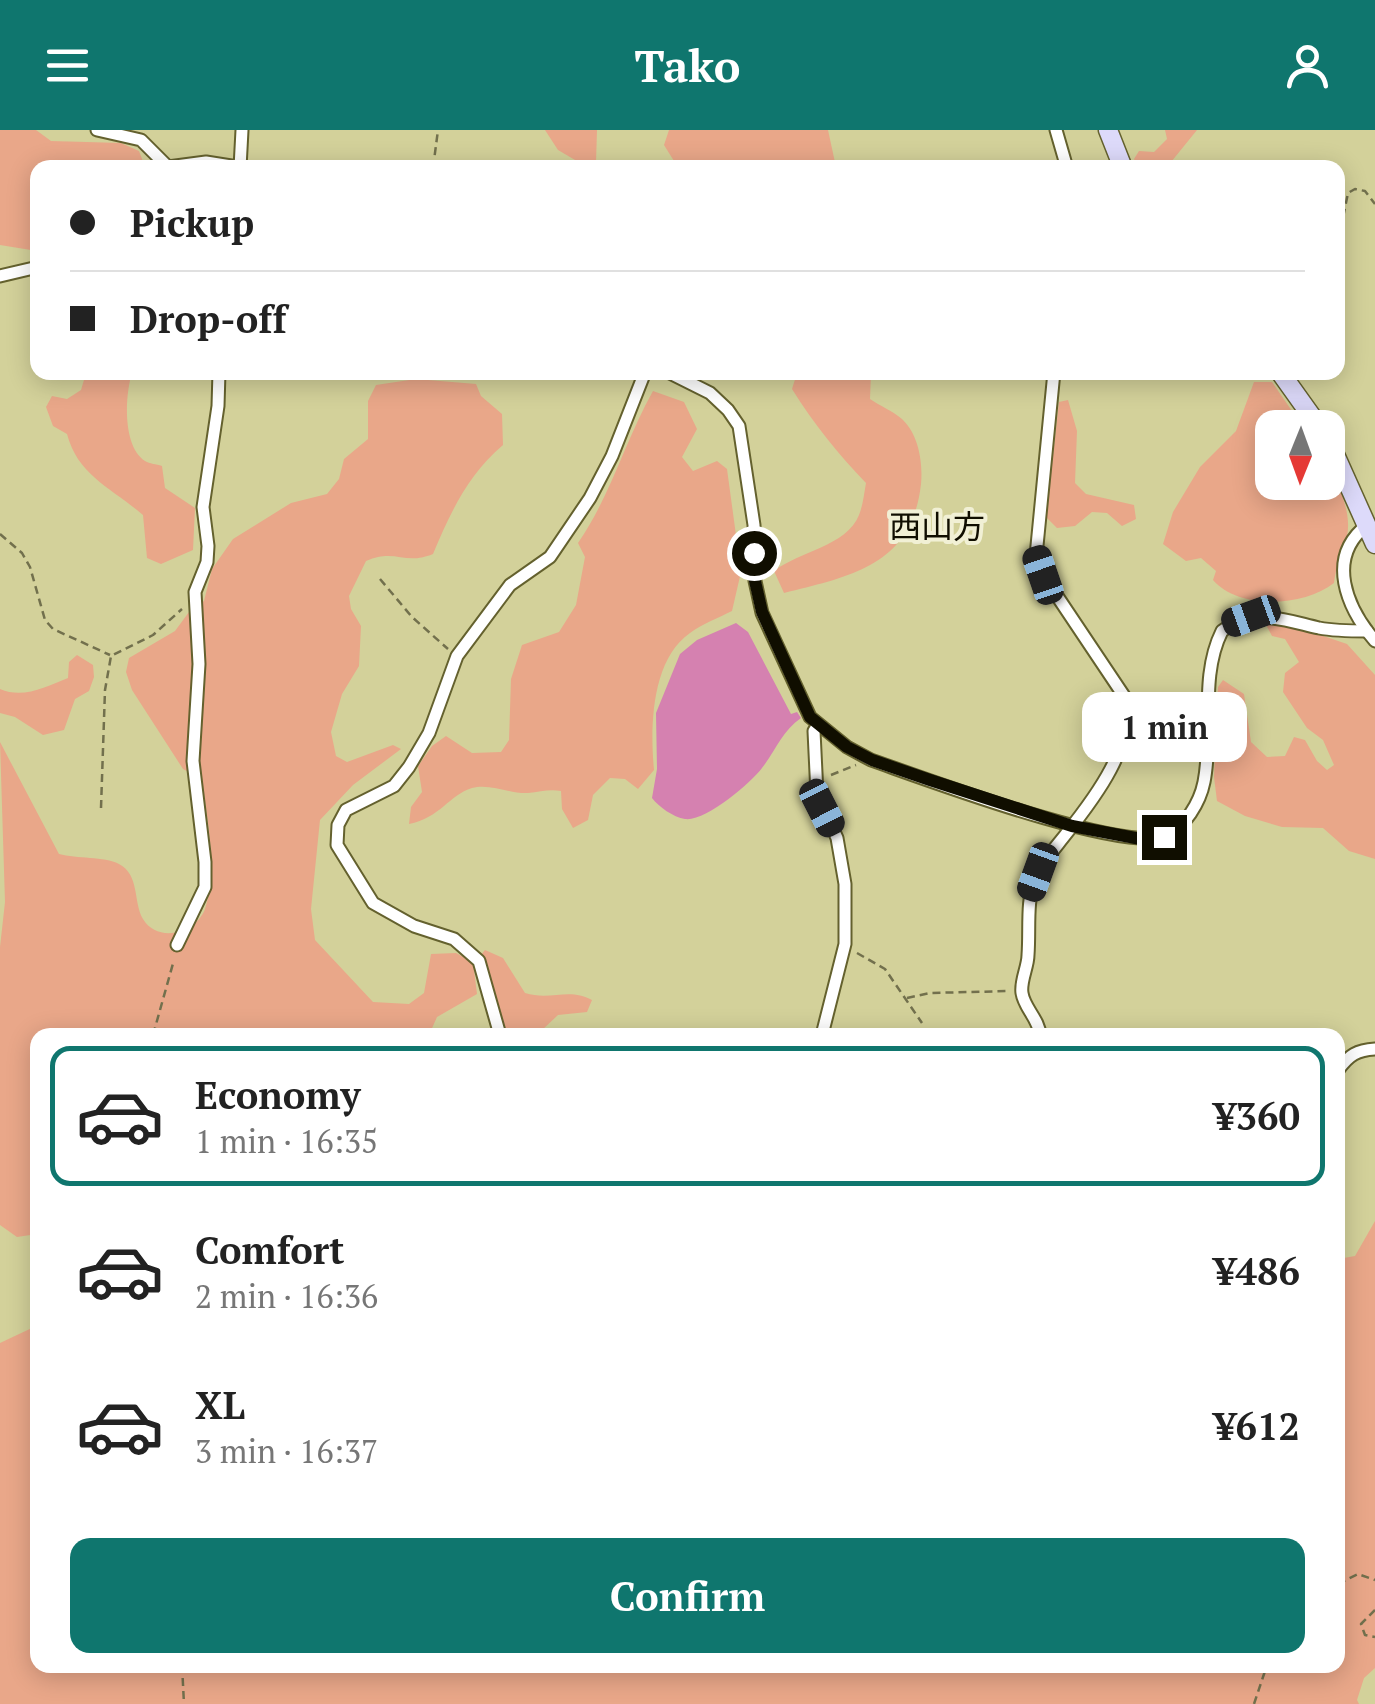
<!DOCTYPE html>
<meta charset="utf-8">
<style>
:root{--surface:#fff;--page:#f2f2f2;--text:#222;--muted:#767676;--line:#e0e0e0;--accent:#0f766e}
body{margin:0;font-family:"PT Serif","Noto Sans JP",serif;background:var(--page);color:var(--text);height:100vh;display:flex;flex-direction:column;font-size:38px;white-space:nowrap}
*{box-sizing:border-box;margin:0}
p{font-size:32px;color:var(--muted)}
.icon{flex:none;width:55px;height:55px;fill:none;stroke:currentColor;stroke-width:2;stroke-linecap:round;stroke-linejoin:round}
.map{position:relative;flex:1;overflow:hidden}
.panel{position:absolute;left:30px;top:898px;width:1315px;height:645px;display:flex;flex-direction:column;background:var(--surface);border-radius:20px;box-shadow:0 5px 25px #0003}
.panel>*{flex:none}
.banner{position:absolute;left:30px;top:30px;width:1315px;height:220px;border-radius:20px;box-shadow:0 5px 25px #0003;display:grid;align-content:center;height:220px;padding:0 40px;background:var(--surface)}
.needle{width:65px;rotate:181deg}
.fabs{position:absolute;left:1255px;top:280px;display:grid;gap:20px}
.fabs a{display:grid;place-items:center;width:90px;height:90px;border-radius:20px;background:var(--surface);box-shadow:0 5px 25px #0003;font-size:50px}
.end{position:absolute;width:45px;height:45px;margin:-22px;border:12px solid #100e00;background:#fff;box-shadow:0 0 0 5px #fff}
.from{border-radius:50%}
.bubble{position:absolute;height:70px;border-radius:20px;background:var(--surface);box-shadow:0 5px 25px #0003;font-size:32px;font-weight:700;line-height:70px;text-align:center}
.car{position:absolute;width:30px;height:60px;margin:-30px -15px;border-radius:12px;box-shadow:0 0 8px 2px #0007;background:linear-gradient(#222 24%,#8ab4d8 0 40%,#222 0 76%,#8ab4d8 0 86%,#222 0)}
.banner b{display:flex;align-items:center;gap:35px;height:95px;font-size:38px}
.banner b+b{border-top:2px solid var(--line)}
.banner i{width:25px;height:25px;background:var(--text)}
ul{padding:18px 0 0;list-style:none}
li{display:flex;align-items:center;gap:30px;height:140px;margin:0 20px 15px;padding:0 20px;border:5px solid transparent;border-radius:20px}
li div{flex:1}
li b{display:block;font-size:38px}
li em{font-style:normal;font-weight:700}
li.current{border-color:var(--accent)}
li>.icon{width:90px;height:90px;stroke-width:1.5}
.primary-button{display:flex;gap:20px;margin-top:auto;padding:20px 40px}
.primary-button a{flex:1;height:115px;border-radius:20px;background:var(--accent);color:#fff;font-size:40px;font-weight:700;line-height:115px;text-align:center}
header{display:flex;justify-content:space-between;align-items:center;height:130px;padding:0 40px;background:var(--accent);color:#fff;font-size:45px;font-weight:700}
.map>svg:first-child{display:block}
.green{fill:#e9a789}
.water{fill:#d581b0}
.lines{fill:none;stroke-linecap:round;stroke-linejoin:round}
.street-casing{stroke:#64612e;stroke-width:15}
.secondary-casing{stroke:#64612e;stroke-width:21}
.path{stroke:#72704d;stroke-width:2.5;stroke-dasharray:8 5;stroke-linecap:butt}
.street{stroke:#fff;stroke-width:11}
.secondary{stroke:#dddafa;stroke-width:18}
.route{stroke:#100e00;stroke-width:12}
.labels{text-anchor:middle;stroke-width:8;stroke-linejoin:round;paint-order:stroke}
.neighbourhood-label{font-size:32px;fill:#100e00;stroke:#f1f0d5}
</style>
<header><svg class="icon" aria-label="menu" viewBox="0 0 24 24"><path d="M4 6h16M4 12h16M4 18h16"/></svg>Tako<svg class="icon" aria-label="person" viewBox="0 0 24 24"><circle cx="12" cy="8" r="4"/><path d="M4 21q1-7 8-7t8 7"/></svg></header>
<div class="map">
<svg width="1375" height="1574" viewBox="0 0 1375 1574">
<rect width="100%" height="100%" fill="#d3d19a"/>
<g class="green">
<polygon points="0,0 36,0 51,11 121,13 139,21 145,37 38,38 37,121 0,115"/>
<polygon points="545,0 597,0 596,33 587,37 558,20"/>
<polygon points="669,0 828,0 836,37 696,37 674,31 664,15"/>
<polygon points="1165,0 1197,0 1167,37 1138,37 1134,29 1139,21 1154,22 1167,9"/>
<path d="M86 243H132C125 265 122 316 145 331 150 334 156 334 162 336L165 358 195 378 193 420 161 434 147 428 143 385C112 358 78 346 67 304L53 296 46 277 52 266 67 269 81 260Z"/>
<path d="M797 243H871L870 269C880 276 893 281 902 289 919 305 923 333 921 354 912 435 852 446 784 463L774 441C798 422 847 416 859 385 863 375 864 364 866 353 838 324 814 294 792 259Z"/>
<path d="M416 249 476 254 481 266 502 284 503 315C468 345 451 381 433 424 404 436 396 418 366 431L349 466 351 479 361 496 359 536 342 564 331 602 336 626 347 632 393 615 401 619 353 655 320 690 311 779 315 810 373 872 409 874 424 863 431 824 456 823 473 832 477 864 437 887 429 905H38L37 1104 17 1107 0 1095V817L5 772 0 612 59 724C77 729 104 726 119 734 140 745 133 772 143 789 158 814 196 803 205 779 218 738 207 690 202 649L183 639 132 560 126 542 129 528 175 501 189 482 204 471 212 439 233 409 291 373 327 364 339 349 344 329 368 309V271L376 255Z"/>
<path d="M1254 252H1272L1303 297 1272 298V352H1328V335C1339 354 1352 384 1347 406 1342 422 1336 436 1334 453 1303 477 1239 480 1213 450L1216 441 1201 428 1186 431 1163 414 1173 382 1200 337 1236 301Z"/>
<path d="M653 261 684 272 697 299 682 327 693 341 717 331 727 339 741 442 732 481C718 488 702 494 690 503 651 530 650 598 654 640L638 659 625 649 610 648 593 665 588 690 573 698 562 679 561 661C549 659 540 662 528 663 510 664 490 653 472 658 449 665 440 688 409 694L411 677 422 662 418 636 432 616 446 606 472 623 501 622 509 610 511 549 522 515 559 502 576 475 585 427 578 413C610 367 625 311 653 261Z"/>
<polygon points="1068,270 1077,301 1075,353 1086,364 1134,375 1136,389 1122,396 1107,383 1092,382 1075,396 1057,398 1046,387 1059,272"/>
<polygon points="1279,491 1347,514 1375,545 1375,729 1349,721 1323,698 1282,697 1245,686 1217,671 1214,647 1218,557 1223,550 1244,564 1251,612 1267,627 1285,626 1294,607 1305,610 1317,631 1327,640 1334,635 1323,610 1307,598 1283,562 1285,543 1299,532 1285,509 1272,506 1265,493"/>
<path d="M77 525 93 535 94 547 89 561 75 569 64 600 43 605 15 587 0 583V559C23 569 46 557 68 548L69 532Z"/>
<path d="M485 820 503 828 525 863C551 871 569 857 592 870L587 882 558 885 540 902 541 905H506L497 886 481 825Z"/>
<polygon points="1375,1091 1375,1538 1364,1548 1357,1570 1359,1574 0,1574 0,1213 34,1197 37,1188 38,1535 1338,1535 1338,1129 1355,1126"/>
</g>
<path class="water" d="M736 493 748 502 791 584 797 582 801 588C782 601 776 620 762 638 751 653 705 692 685 689 673 687 659 677 652 668L657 639 656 583 680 524 697 510Z"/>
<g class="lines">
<defs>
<g id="street">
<polyline points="97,0 141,10 168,37 206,32 244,38"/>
<polyline points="1056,0 1067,38"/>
<polyline points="240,38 242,0"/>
<polyline points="0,146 38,137"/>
<path d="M668 242 710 263 728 280 739 296 754 395 755 451 762 483 810 587 847 617 871 630C923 648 1122 723 1165 706 1185 698 1200 672 1204 652 1214 602 1199 547 1222 501 1254 477 1284 490 1319 498 1335 501 1351 501 1367 501"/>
<path d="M1367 395C1325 428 1347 478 1375 511"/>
<polyline points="818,595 814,601 817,664 837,708 845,754 845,814 822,905"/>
<polyline points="177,815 205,757 205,732 193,631 199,534 195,462 207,432 208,416 203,377 218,276 219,242"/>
<polyline points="500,905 479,831 454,809 414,796 373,773 337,715 338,695 346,680 394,656 409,637 429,603 457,526 510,455 550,427 590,368 612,326 645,242"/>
<path d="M1040 905C1039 889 1024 878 1022 863 1020 851 1028 837 1028 825 1030 798 1026 773 1035 748 1042 732 1056 717 1066 704 1094 669 1138 612 1124 566L1043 445 1036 426 1054 242"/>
<path d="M1338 940C1349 925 1357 920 1375 919"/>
</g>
<g id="secondary">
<polyline points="1108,0 1123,38"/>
<polyline points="1280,242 1320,298"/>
<polyline points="1328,309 1375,414"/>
</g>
</defs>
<use href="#street" class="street-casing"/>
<use href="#secondary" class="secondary-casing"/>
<g class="path">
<polyline points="433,38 438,0"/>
<polyline points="1338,112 1348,63 1355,59 1365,61 1375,74"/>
<polyline points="0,404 22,423 30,437 45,490 53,499 110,525"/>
<polyline points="380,449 412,487 448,519"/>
<polyline points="831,645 856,635"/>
<polyline points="101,678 105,560 111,526 153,505 182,479"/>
<polyline points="857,823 885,839 922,893"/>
<polyline points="907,868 930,863 1010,861"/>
<polyline points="153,905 174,830"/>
<polyline points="1338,1454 1358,1444 1375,1450"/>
<polyline points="1375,1480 1361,1494 1365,1505 1375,1507"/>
<polyline points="182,1535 184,1574"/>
<polyline points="1254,1574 1267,1535"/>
</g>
<use href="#street" class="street"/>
<use href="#secondary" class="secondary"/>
</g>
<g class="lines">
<polyline class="route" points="754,423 755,451 762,482 810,587 847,617 872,630 930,650 1072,696 1146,710 1164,707"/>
</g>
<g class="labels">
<g class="neighbourhood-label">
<text x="937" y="408">西山方</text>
</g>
</g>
</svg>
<div class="fabs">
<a><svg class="needle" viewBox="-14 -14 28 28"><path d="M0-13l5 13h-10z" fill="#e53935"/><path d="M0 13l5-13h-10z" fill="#767676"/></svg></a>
</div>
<i class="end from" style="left:754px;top:423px"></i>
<i class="end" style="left:1164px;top:707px"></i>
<div class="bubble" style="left:1082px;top:562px;width:165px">1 min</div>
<i class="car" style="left:1043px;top:445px;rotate:341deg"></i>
<i class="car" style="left:1251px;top:486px;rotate:250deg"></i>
<i class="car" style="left:822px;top:678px;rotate:153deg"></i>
<i class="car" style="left:1038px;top:742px;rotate:200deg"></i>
<div class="banner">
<b><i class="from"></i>Pickup</b>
<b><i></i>Drop-off</b>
</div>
<section class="panel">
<ul>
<li class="current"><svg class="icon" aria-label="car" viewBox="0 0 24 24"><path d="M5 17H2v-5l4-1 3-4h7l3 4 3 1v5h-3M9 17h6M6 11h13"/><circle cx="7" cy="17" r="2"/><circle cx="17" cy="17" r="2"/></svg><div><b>Economy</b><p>1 min · 16:35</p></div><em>¥360</em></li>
<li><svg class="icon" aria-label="car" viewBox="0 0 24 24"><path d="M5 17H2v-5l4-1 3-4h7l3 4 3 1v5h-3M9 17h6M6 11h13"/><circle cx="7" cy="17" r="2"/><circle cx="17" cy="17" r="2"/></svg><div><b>Comfort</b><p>2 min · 16:36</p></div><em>¥486</em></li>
<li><svg class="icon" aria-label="car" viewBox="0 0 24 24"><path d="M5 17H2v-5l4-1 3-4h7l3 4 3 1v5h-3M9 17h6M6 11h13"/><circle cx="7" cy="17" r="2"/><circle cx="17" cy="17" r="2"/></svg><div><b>XL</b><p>3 min · 16:37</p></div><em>¥612</em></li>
</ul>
<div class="primary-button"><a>Confirm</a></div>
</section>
</div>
